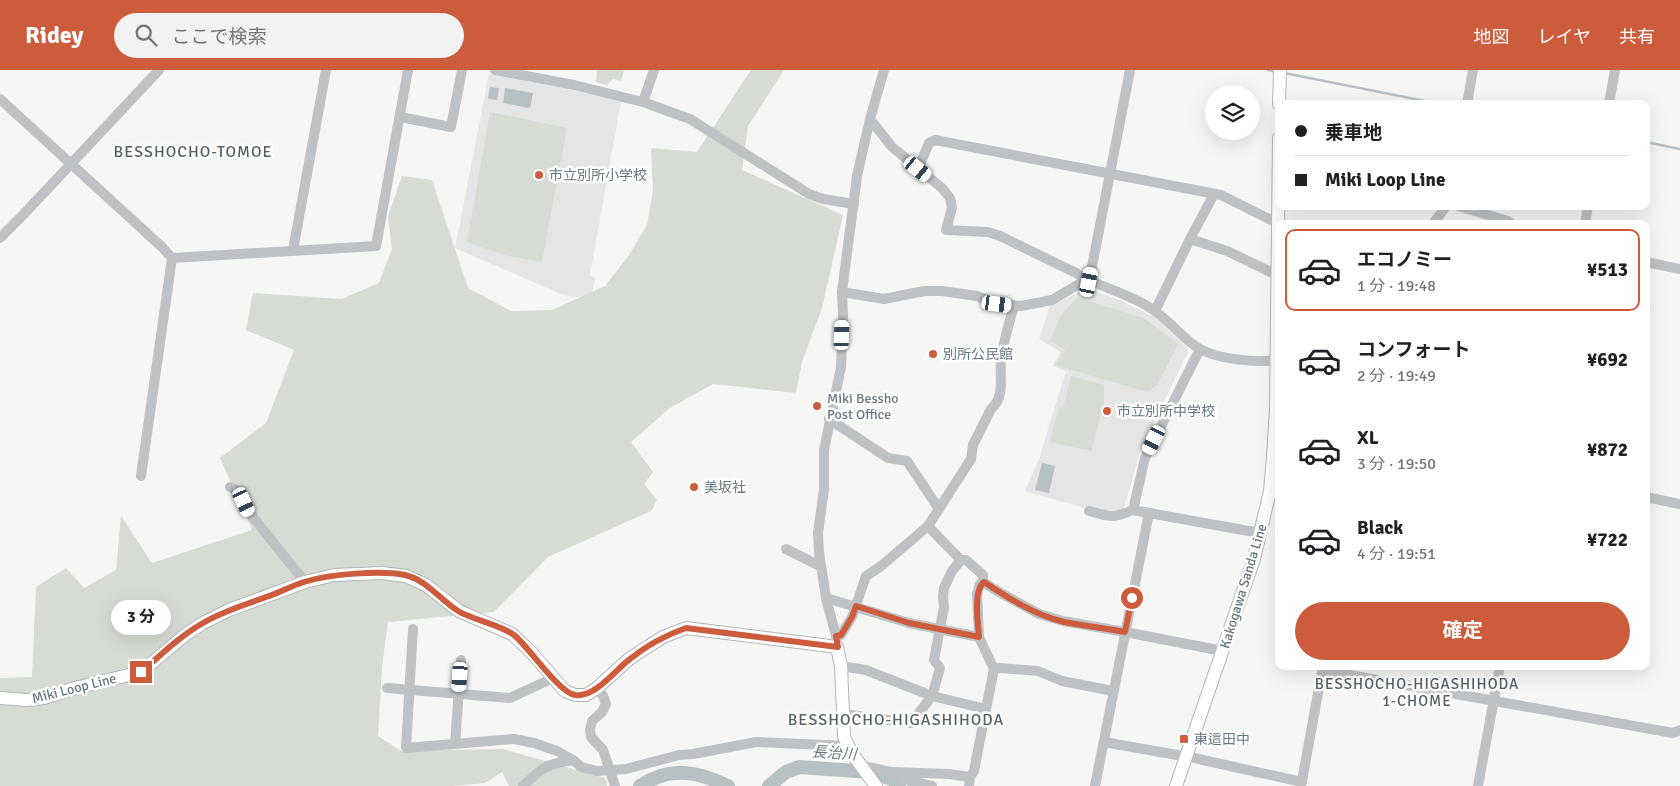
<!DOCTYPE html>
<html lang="ja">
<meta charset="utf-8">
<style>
:root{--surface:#fff;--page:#f2f2f2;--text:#202124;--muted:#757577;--line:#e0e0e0;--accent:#cd5c3d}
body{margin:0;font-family:Signika,"Noto Sans JP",sans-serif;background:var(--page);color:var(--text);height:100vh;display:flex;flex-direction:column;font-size:19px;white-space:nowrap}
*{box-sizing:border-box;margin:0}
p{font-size:16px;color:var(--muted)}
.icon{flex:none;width:28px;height:28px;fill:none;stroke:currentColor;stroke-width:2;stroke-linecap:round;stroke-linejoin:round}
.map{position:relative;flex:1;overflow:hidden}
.details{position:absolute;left:1275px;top:150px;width:375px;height:450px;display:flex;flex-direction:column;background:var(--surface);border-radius:10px;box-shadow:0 5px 20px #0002}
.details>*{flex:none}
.guide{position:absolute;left:1275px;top:30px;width:375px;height:110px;border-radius:10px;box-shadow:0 5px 20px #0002;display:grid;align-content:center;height:110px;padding:0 20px;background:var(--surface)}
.controls{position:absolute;left:1205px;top:15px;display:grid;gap:10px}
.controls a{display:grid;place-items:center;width:55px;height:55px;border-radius:50%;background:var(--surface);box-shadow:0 5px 20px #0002;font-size:25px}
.end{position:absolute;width:22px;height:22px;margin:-11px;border:6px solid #cd5c3d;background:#fff;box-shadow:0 0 0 2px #fff}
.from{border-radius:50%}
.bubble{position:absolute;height:35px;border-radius:18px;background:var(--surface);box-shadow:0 5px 20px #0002;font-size:16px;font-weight:700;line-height:35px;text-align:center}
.car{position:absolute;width:15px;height:30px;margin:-15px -8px;border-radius:6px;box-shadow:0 0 4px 1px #0007;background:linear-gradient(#fff 24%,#345 0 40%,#fff 0 76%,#345 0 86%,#fff 0)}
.guide b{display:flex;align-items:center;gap:18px;height:48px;font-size:19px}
.guide b+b{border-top:1px solid var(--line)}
.guide i{width:12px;height:12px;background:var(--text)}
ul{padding:9px 0 0;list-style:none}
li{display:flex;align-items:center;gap:15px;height:82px;margin:0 10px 8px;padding:0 10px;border:2px solid transparent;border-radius:10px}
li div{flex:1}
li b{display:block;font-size:19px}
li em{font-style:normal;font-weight:700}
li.selected{border-color:var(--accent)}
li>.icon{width:45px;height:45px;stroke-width:1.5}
.cta{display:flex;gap:10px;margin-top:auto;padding:10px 20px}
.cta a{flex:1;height:58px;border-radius:30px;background:var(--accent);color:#fff;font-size:20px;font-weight:700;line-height:58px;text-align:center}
header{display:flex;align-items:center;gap:30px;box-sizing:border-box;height:70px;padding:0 25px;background:var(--accent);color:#fff}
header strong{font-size:24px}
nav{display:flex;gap:28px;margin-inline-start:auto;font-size:18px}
.search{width:350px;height:45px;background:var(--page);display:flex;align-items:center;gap:12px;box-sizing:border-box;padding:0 18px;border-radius:28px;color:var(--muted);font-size:19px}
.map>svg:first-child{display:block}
.built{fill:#e4e5e4}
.green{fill:#d6dbd3}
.water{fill:#b7c1c4}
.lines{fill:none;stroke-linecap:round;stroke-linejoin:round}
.stream{stroke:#b7c1c4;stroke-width:2.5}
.river{stroke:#b7c1c4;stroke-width:14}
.major-casing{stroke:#b2b6b9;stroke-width:14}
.minor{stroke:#bec2c5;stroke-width:10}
.major{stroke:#fff;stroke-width:12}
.route{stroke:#cd5c3d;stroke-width:6}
.poi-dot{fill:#cd5c3d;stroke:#fff;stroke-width:2}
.labels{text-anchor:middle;stroke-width:5;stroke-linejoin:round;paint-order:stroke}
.poi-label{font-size:14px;fill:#697781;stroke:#fff;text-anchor:start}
.street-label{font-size:14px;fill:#697781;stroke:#fff}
.neighbourhood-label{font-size:15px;letter-spacing:1px;fill:#566067;stroke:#fff}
.water-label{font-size:15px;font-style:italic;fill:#65777d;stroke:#fff}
.quarter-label{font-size:16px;letter-spacing:1px;fill:#566067;stroke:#fff}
</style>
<header>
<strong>Ridey</strong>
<div class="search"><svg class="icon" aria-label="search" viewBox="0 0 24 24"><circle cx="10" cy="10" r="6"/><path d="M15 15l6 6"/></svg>ここで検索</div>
<nav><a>地図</a><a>レイヤ</a><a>共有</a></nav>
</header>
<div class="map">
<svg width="1680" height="716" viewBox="0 0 1680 716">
<rect width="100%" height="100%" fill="#f6f6f4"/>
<g class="built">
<polygon points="489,4 575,21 621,31 590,205 595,208 591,229 563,225 455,178"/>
<polygon points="1082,221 1097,222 1122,231 1154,247 1189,279 1140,382 1123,441 1109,445 1025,421 1039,389 1066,301 1052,296 1061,282 1039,269 1050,236"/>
</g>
<g class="green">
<polygon points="597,0 624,0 621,11 613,9 607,15 596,12"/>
<polygon points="751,0 784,0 748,56 742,100 843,145 822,238 802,292 796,323 713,314 670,338 631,372 653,402 644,414 657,430 651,441 548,487 494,542 388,552 382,597 378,666 401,681 503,679 605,708 607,716 509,716 502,702 485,713 452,716 0,716 0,608 32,607 36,517 66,498 84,518 116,500 121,446 152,493 252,460 220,388 266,353 294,280 246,260 253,223 342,229 379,213 392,179 388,146 402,106 432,110 468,218 511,241 552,240 605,216 629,185 647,155 653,120 651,78 697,82"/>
<polygon points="490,42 567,58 542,192 508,186 467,172"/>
<polygon points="1077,228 1144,248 1178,274 1157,315 1148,322 1055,295 1066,280 1050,271 1061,245"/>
<polygon points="1071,306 1104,315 1104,333 1091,381 1050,372 1059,337 1063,338"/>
</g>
<g class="water">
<polygon points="490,17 499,18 497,30 488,29"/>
<polygon points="505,18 533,23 530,38 503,33"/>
<polygon points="1042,393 1055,396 1049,423 1035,420"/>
</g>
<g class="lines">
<g class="stream">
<polyline points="1268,0 1276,2"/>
<polyline points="1284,3 1440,34"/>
<polyline points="1646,72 1680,79"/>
</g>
<g class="river">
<path d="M640 716C670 696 697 701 728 716"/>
<polyline points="769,716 786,702 799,697 871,702 892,709 899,716"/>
</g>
<defs>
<g id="major">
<polyline points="1279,34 1280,0"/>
<path d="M0 628 27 630 44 628 75 618 141 602 185 565 203 553 229 540 305 512 334 505 382 503 406 506 426 515 459 541 512 564 531 582 565 621 575 625H586L597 618 629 589 641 581 663 567 686 558 837 577 841 596 844 666C848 681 866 702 876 716"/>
<polyline points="1176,716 1254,489 1270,421 1273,387 1276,339 1279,68"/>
</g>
</defs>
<use href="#major" class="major-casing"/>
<g class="minor">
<polyline points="495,0 574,15 643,32 690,49 809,124 823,129 854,134"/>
<polyline points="0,29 162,177 172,188"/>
<polyline points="643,32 654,0"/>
<polyline points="1467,34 1473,0"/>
<polyline points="1609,34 1615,0"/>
<polyline points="400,47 451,57 462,0"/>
<polyline points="870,49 892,77 942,118 950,128 952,138 946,160 988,162 1000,166 1076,203 1089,212"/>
<polyline points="918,99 929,73 935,70 1221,125 1279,154"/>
<polyline points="1458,136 1508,151 1512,154"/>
<polyline points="1433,154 1446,136"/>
<polyline points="1585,154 1588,136"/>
<polyline points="0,168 23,145 159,0"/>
<polyline points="1190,169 1227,181 1277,205"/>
<polyline points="293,180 326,0"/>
<polyline points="172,188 376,176 408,0"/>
<polyline points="1646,192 1680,199"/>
<polyline points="1089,212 1130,0"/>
<path d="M842 222 884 229 924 221H942L977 226 997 234 1021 236 1052 230 1079 214 1089 212 1096 213C1114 221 1133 227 1149 237 1168 248 1181 268 1200 279 1218 289 1255 293 1276 290"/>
<polyline points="1155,241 1190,169 1214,124"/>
<polyline points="829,349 888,388 907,391 939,439"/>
<polyline points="141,406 172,188"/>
<polyline points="230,417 240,422 248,441 305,512"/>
<polyline points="1646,427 1680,434"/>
<path d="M1089 441C1111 447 1112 449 1133 440"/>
<polyline points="1149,443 1260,463"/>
<polyline points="928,456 950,479 961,490 966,490 983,505 983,512 999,522 1039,544 1063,551 1125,562 1223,581"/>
<polyline points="786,479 820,496"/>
<polyline points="826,528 909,553 979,567"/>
<polyline points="413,559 406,678 514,669 534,673 557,681 573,690 581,697 597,701 626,699 679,685 693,684 756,672 847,676"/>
<path d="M836 566 841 565 852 547 866 506 880 497 928 456 971 389 973 375 991 339C1006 326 999 307 1001 290 1003 273 1009 253 1014 236"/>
<polyline points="837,577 836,566 826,528 819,482 818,463 824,419 824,380 841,297 843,246 842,222 857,106 870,49 884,0"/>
<polyline points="841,596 866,600 932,626 986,639 994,599 979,567 977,524 980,514 983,512"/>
<polyline points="994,599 1000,598 1038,601 1062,611 1113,621"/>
<polyline points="1322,600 1673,663 1680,660"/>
<polyline points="387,618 510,628 553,608"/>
<polyline points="597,618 603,626 606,634 602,642 592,651 590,660 591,667 603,680 615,716"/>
<polyline points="844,644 911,653 932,626 940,598 934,590 944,537 943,527 944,518 952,501 961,490"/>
<polyline points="1104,672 1194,688 1302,712"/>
<polyline points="455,674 461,590"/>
<polyline points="863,696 891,702 910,711 932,716"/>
<polyline points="891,702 949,704 970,707"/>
<path d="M523 716C543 697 546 694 573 690"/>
<polyline points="969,716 970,707 974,701 986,639"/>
<polyline points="1095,716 1149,443 1133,440 1145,388 1200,279"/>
<polyline points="1301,716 1323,596"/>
<polyline points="1478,716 1500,596"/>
</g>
<use href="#major" class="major"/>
</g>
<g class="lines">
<path class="route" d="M141 602C161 585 180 566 203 553 223 541 245 535 266 527 279 523 291 516 304 512 329 504 381 500 405 505 427 510 440 530 458 541 473 550 501 555 514 565 529 577 559 623 575 625 595 628 615 600 630 589 646 576 666 565 686 558L838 577 836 566 841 565 852 547 856 536 909 553 979 567C978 554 973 520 984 512 1008 528 1035 545 1064 552 1084 556 1105 558 1125 562L1132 528"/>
</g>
<g class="poi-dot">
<circle cx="539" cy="105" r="5"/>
<circle cx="933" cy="284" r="5"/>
<circle cx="817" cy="336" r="5"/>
<circle cx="1107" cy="341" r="5"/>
<circle cx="694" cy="417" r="5"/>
<rect x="1179" y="664" width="10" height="10" rx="2.5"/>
</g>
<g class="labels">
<g class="poi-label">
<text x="549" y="110">市立別所小学校</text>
<text x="943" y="289">別所公民館</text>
<text x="827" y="333">Miki Bessho<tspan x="827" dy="16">Post Office</tspan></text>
<text x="1117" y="346">市立別所中学校</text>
<text x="704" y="422">美坂社</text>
<text x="1194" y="674">東這田中</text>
</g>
<g class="street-label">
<text transform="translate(1243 516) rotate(-73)" y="5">Kakogawa Sanda Line</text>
<text transform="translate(74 618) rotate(-14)" y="5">Miki Loop Line</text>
</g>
<g class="neighbourhood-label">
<text x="1417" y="619">BESSHOCHO-HIGASHIHODA<tspan x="1417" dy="17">1-CHOME</tspan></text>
</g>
<g class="water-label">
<text transform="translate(834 683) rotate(4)" y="5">長治川</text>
</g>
<g class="quarter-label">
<text x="193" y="87">BESSHOCHO-TOMOE</text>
<text x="896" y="655">BESSHOCHO-HIGASHIHODA</text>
</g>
</g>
</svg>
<div class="controls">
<a><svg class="icon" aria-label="layers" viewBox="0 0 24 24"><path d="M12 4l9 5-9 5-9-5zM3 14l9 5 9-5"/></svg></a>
</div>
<i class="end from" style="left:1132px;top:528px"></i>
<i class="end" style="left:141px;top:602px"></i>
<div class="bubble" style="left:111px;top:530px;width:60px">3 分</div>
<i class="car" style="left:918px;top:99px;rotate:129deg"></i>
<i class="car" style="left:1089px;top:212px;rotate:11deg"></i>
<i class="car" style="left:997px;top:234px;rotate:97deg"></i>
<i class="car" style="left:842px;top:265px;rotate:2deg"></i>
<i class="car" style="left:1154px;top:370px;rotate:206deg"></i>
<i class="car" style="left:244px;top:432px;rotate:155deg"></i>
<i class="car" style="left:460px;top:607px;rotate:184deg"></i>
<div class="guide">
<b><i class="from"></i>乗車地</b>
<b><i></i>Miki Loop Line</b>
</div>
<section class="details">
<ul>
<li class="selected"><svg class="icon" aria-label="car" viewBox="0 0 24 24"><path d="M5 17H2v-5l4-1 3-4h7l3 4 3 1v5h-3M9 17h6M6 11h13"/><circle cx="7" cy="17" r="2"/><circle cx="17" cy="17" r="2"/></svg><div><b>エコノミー</b><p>1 分 · 19:48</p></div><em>¥513</em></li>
<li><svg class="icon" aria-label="car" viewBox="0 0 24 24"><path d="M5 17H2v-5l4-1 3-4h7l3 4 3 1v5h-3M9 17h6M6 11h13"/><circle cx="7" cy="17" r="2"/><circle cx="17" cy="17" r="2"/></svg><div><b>コンフォート</b><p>2 分 · 19:49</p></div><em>¥692</em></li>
<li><svg class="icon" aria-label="car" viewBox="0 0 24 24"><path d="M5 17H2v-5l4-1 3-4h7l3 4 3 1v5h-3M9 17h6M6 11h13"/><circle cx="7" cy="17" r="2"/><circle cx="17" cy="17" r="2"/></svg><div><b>XL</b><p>3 分 · 19:50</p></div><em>¥872</em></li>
<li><svg class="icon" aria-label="car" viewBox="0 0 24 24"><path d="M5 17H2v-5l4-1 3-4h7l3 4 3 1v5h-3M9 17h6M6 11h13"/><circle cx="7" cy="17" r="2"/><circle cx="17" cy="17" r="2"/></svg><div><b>Black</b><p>4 分 · 19:51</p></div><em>¥722</em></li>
</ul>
<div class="cta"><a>確定</a></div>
</section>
</div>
